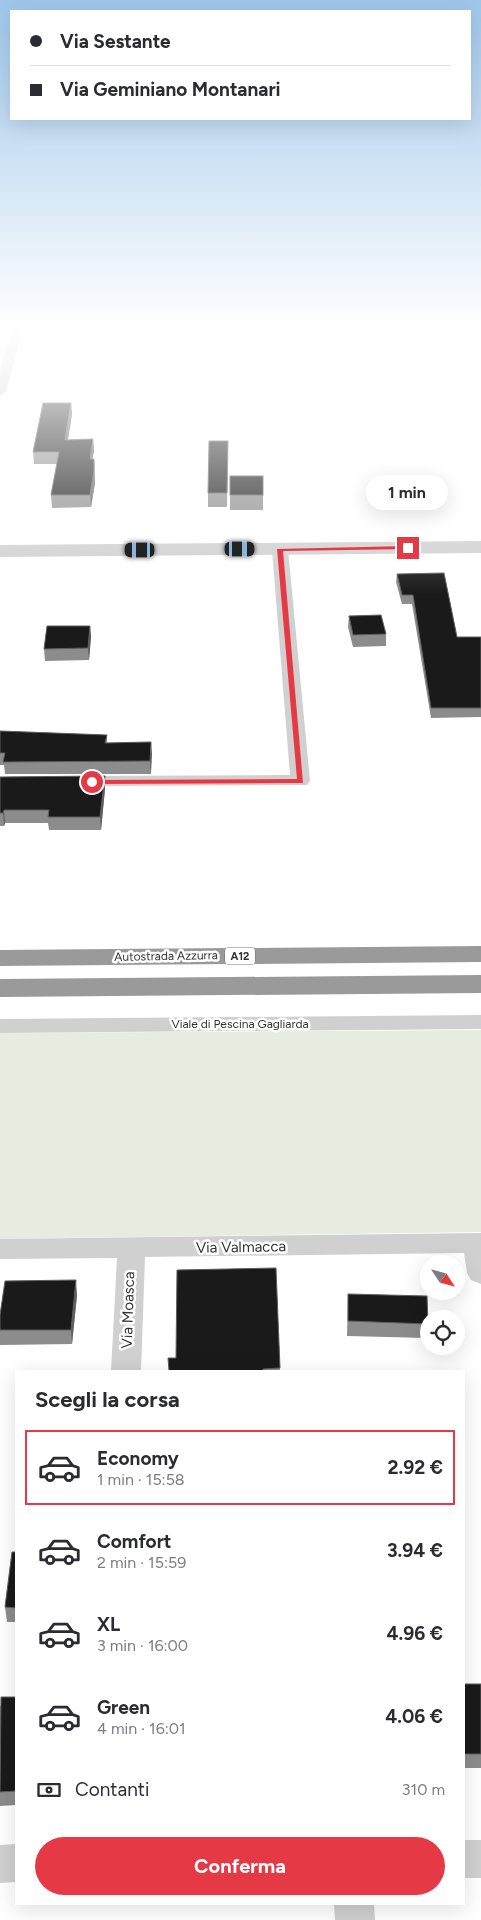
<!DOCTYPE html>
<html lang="it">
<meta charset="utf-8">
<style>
:root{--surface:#fff;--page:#f7f7f7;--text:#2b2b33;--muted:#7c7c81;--line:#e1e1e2;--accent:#e63946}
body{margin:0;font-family:Figtree,sans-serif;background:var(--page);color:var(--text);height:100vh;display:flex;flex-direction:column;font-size:19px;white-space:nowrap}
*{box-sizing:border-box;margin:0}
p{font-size:16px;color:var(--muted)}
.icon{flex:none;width:28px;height:28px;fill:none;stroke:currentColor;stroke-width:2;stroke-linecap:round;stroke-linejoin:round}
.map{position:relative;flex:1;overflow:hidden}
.side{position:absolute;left:15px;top:1370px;width:450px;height:535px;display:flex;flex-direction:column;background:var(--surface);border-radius:0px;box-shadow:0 5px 20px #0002}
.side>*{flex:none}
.guide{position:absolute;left:10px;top:10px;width:461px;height:110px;border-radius:0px;box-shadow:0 5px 20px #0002;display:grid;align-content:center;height:110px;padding:0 20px;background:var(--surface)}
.needle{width:32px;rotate:126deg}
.controls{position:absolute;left:420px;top:1255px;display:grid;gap:10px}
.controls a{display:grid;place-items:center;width:45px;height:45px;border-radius:50%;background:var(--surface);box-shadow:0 5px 20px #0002;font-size:25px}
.end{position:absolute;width:22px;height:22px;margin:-11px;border:6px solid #e63946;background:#fff;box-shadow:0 0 0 2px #fff}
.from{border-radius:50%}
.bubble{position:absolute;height:35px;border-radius:18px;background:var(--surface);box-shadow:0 5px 20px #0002;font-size:16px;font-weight:700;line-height:35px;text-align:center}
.car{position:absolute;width:15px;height:30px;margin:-15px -8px;border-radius:6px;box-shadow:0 0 4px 1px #0007;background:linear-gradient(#222 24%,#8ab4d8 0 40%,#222 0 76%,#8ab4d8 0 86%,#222 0)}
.guide b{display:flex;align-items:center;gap:18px;height:48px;font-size:19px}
.guide b+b{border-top:1px solid var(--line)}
.guide i{width:12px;height:12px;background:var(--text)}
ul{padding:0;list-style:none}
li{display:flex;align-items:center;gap:15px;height:75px;margin:0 10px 8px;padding:0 10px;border:2px solid transparent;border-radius:0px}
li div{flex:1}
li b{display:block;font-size:19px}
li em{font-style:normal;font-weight:700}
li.active{border-color:var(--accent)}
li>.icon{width:45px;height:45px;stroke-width:1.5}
h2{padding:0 20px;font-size:22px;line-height:60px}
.pay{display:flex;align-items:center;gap:12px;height:55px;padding:0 20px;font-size:19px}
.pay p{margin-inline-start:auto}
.button{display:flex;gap:10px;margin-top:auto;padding:10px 20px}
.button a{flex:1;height:58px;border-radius:30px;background:var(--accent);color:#fff;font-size:20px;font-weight:700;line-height:58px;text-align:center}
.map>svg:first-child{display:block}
.green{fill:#e6ecdf}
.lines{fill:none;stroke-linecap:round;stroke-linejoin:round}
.minor{fill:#d0d0d0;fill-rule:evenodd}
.tertiary{fill:#d0d0d0;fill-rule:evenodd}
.motorway{fill:#9a9a9a;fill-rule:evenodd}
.wall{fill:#8c8c8c}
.shaded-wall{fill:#5f5f5f}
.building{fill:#1a1a1a;stroke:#5f5f5f}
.route{fill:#e63946}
.labels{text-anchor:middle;stroke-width:5;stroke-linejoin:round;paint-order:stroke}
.shield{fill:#fff;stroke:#707070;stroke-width:1}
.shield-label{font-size:11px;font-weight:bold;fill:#333}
.street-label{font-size:12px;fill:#333;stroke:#fff}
.near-street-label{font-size:15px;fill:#333;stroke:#fff}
</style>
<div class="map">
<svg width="481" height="1920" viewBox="0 0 481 1920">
<rect width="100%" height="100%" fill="#fff"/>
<polygon class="green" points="481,1030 481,1232 0,1239 0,1033"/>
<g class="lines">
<g class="minor">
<polygon points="13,326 24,326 6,392 0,396 0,371"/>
<polygon points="280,544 288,549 310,781 307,785 68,786 65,782 68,778 75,776 290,775 272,549"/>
<polygon points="481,1015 481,1029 0,1033 0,1019"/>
<polygon points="481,1233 481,1284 471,1280 467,1273 464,1253 145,1257 141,1371 111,1371 117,1258 0,1259 0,1239"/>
<rect x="464" y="1840" width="17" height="38"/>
<polygon points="16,1844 16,1882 0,1883 0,1845"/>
<polygon points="334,1904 374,1904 375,1920 335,1920"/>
</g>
<polygon class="tertiary" points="481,541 481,553 0,557 0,545"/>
<g class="motorway">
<polygon points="481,946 481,962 0,966 0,950"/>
<polygon points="481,975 481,993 0,997 0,979"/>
</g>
</g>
<g class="wall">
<polygon points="71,403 72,414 68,440 93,439 94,451 92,459 94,459 95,483 91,507 52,508 51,495 57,464 34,464 33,452"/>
<polygon points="228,441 227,507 208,507 208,493"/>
<polygon points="230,476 263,495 263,510 230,510"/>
<polygon points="397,574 457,637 481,637 481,717 431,718 412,604 402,604 396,582"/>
<polygon points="349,616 386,634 386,646 353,647 348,627"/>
<polygon points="90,626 91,637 89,660 45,661 44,649"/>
<polygon points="0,731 107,735 107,743 151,742 151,774 5,774 4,765 0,765"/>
<polygon points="105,776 105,789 101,830 49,830 48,823 5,823 4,826 0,826 0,777"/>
<polygon points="276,1268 280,1371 169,1371 176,1358"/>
<polygon points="348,1294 428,1324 427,1338 347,1336"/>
<polygon points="77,1295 72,1344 0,1345 0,1315"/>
<polygon points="16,1552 16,1622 7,1622 5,1607"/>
<rect x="464" y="1684" width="17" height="84"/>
<polygon points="16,1697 16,1805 0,1806 0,1706"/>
</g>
<g class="shaded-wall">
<polygon points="71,403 72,414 66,452 65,440"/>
<polygon points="93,439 94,451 90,471 90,459"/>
<polygon points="94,459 95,483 91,507 90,495"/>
<polygon points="90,626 91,637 89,660 88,648"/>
<polygon points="151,742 152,754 151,774 150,761"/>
<polygon points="105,776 105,789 101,830 100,817"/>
<polygon points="4,810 5,823 4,826 3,813"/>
<polygon points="76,1280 77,1295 72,1344 71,1330"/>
</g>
<g class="building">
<polygon points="43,403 71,403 65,440 93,439 90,459 94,459 94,470 90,495 51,495 59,452 33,452"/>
<polygon points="209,441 228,441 227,493 208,493"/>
<rect x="230" y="476" width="33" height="19"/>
<polygon points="444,573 457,637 481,637 481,708 431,708 413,595 402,595 397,574"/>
<polygon points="381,615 386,634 353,635 349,616"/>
<polygon points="47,626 90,626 88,648 44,649"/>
<polygon points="0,731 107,735 105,743 151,742 150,761 3,762 5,753 0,753"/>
<polygon points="105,776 100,817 48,817 49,810 4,810 3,813 0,813 0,777"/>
<polygon points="276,1268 280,1368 263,1369 263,1371 169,1371 168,1358 176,1358 177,1270"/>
<polygon points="76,1280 71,1330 0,1330 0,1315 5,1281"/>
<polygon points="348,1294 427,1296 428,1324 348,1321"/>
<polygon points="12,1552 16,1552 16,1608 5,1607"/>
<rect x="464" y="1684" width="17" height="70"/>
<polygon points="1,1697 16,1697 16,1791 0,1792"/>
</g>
<linearGradient id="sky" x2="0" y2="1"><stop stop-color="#9ec6ea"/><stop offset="0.55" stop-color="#fff"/><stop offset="1" stop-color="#fff" stop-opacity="0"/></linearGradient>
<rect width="481" height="595" fill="url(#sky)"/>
<polygon class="route" points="408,546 410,549 283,551 303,783 89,784 92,780 297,779 277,549"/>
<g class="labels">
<rect class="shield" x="225" y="947.5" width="30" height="17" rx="4"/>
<g class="shield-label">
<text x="240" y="960">A12</text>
</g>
<g class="street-label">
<text transform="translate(166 956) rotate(-1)" y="4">Autostrada Azzurra</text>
<text x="240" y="1028">Viale di Pescina Gagliarda</text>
</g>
<g class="near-street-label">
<text transform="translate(241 1247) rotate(-1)" y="5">Via Valmacca</text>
<text transform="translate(128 1310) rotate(-88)" y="5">Via Moasca</text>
</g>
</g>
</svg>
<div class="controls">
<a><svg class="needle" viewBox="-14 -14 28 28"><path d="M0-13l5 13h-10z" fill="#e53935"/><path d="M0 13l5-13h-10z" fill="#7c7c81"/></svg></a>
<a><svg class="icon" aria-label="locate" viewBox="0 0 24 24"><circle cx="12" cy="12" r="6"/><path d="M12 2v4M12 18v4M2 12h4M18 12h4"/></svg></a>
</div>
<i class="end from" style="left:92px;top:782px"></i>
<i class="end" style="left:408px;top:548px"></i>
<div class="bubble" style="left:366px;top:475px;width:82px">1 min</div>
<i class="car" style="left:240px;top:549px;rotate:90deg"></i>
<i class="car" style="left:140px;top:550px;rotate:270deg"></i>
<div class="guide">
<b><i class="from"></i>Via Sestante</b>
<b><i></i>Via Geminiano Montanari</b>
</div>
<section class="side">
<h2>Scegli la corsa</h2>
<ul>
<li class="active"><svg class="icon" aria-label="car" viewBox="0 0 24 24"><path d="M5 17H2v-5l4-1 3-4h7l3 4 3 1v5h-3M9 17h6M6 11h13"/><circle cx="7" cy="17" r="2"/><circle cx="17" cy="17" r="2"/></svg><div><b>Economy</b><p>1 min · 15:58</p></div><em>2.92 €</em></li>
<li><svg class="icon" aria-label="car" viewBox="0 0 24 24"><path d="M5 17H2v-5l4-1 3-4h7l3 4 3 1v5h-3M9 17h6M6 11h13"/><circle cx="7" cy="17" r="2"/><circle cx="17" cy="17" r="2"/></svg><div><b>Comfort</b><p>2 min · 15:59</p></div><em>3.94 €</em></li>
<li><svg class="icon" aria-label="car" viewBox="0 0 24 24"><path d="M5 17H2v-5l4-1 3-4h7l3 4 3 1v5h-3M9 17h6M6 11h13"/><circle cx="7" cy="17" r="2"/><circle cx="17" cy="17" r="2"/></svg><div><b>XL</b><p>3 min · 16:00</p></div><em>4.96 €</em></li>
<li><svg class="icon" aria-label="car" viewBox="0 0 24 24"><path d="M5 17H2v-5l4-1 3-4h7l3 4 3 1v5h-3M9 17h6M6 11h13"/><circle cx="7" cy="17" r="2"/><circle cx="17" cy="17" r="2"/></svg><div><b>Green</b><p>4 min · 16:01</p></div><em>4.06 €</em></li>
</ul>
<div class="pay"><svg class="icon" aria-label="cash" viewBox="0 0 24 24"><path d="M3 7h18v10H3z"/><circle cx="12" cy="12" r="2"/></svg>Contanti<p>310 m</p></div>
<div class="button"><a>Conferma</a></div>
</section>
</div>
